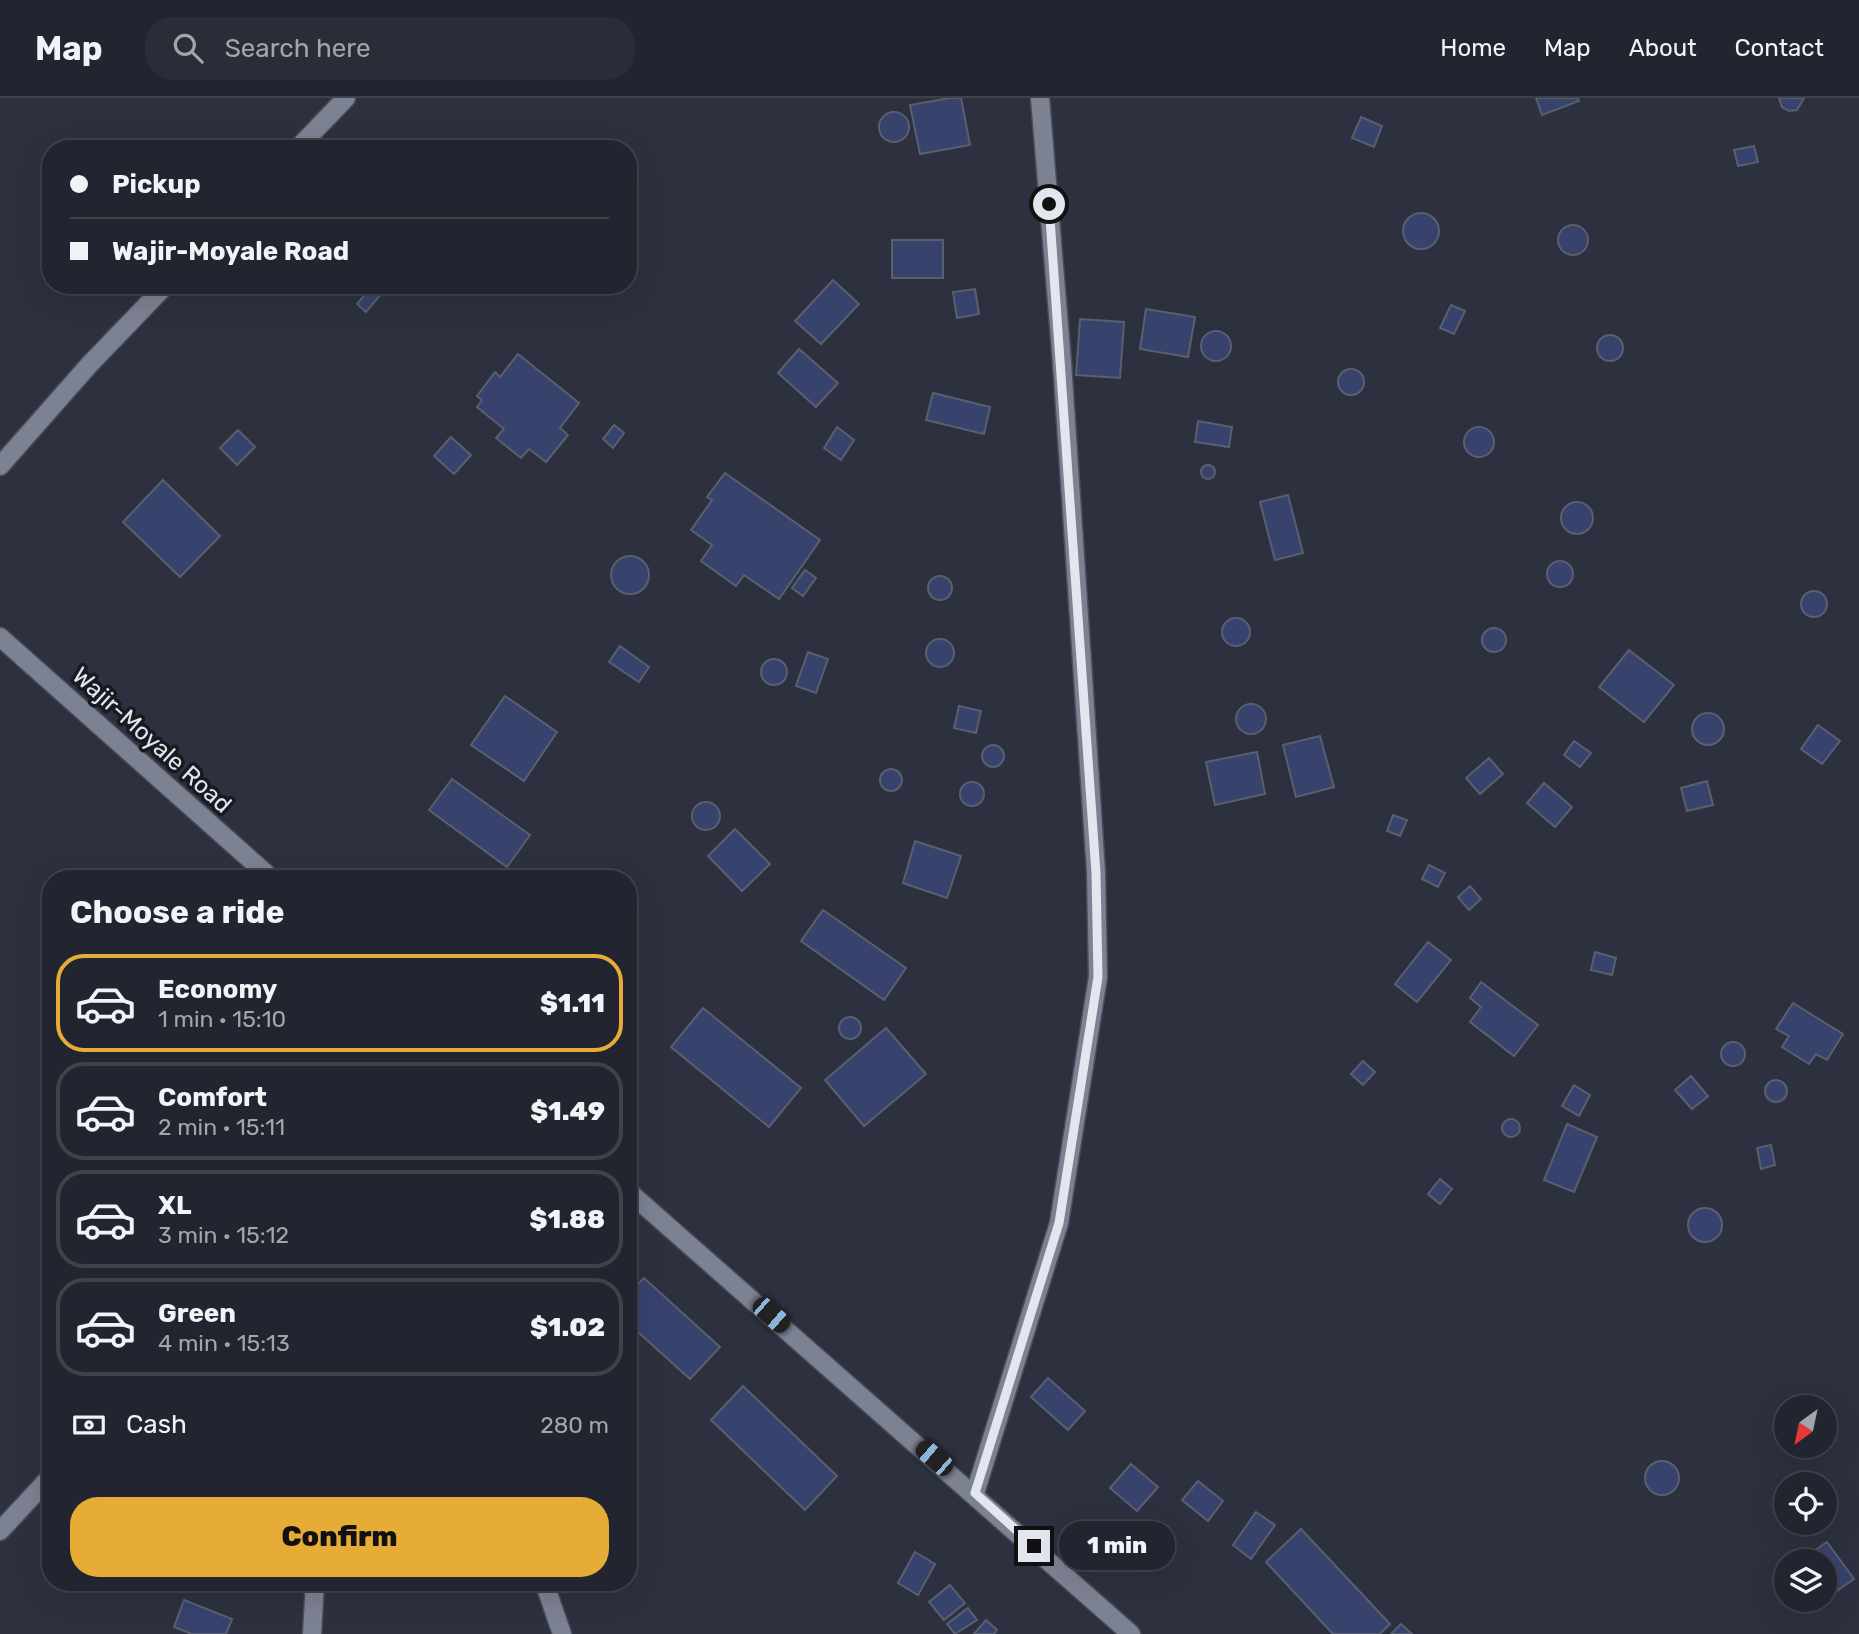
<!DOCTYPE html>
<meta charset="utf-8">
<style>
:root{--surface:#22252f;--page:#2a2d37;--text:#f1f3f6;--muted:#a2a5aa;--line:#3f424b;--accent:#e6ac36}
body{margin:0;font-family:Rubik,sans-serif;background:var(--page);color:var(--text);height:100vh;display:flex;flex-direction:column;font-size:26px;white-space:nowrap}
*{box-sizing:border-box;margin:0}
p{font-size:23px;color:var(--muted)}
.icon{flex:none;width:38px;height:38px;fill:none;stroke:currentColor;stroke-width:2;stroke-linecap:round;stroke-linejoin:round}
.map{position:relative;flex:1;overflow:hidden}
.panel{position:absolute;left:42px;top:772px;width:595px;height:721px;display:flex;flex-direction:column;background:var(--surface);border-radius:28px;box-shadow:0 7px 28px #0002,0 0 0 2px var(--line)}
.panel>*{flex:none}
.guide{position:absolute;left:42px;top:42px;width:595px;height:154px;border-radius:28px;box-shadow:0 7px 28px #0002,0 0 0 2px var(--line);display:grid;align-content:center;height:154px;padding:0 28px;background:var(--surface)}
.needle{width:46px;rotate:213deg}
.buttons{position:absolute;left:1774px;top:1297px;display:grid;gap:14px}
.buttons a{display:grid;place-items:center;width:63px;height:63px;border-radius:50%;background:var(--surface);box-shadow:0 7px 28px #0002,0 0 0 2px var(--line);font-size:35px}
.end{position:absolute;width:32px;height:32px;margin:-16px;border:9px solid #e2e6ee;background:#111;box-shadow:0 0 0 4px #111}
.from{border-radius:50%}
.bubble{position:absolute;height:49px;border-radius:24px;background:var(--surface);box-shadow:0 7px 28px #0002,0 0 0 2px var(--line);font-size:23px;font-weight:800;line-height:49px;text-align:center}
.car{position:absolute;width:21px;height:42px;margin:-21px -10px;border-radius:9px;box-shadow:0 0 5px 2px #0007;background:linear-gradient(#222 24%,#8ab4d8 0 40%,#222 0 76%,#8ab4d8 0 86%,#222 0)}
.guide b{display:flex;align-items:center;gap:24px;height:66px;font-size:26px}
.guide b+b{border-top:2px solid var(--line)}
.guide i{width:18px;height:18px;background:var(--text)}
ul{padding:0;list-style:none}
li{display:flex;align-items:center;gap:21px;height:98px;margin:0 14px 10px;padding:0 14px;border:4px solid var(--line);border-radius:28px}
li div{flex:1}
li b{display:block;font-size:26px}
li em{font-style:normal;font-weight:800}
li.active{border-color:var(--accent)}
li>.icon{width:63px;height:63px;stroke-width:1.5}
h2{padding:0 28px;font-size:32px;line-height:84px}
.pay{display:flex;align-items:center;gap:18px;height:77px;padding:0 28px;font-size:26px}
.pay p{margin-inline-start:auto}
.cta{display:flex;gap:14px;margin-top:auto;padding:14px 28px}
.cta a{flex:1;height:80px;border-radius:28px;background:var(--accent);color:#111;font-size:28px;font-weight:800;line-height:80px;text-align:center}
header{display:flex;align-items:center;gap:42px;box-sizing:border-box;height:98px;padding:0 35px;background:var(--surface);border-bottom:2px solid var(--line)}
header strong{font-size:33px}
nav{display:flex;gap:38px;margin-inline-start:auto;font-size:24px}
.search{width:490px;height:63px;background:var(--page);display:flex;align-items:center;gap:18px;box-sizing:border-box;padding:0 24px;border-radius:28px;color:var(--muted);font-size:26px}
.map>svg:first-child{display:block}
.building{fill:#37436d;stroke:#5a5f6e;stroke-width:2}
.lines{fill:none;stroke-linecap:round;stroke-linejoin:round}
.street-casing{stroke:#4a4e59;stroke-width:21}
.secondary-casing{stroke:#4a4e59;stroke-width:21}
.street{stroke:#7d8292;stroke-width:18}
.secondary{stroke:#7d8292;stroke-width:18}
.route{stroke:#e2e6ee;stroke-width:9}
.labels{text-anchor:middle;stroke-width:7;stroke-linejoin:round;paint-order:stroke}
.street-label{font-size:24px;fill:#e2e6ee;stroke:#181a20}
</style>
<header>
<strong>Map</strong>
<div class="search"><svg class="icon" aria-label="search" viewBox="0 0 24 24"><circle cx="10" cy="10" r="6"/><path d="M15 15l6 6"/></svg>Search here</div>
<nav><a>Home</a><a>Map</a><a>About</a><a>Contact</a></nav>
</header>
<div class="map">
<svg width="1859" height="1536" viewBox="0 0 1859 1536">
<rect width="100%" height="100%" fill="#2d313f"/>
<g class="building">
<polygon points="950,0 961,0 970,47 920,56 910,7"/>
<polygon points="1536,0 1578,0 1579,3 1542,17"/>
<polygon points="1779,0 1804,0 1797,12 1789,13 1782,9"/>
<circle cx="894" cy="29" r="15"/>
<polygon points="1361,19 1382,28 1374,49 1352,40"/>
<polygon points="1754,48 1758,64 1738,68 1734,52"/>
<circle cx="1421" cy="133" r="18"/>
<circle cx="1573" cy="142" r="15"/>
<rect x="892" y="142" width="51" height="38"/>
<polygon points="833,182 859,206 821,246 795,223"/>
<polygon points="372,188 382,195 366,214 357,206"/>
<polygon points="975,191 979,216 957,220 953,194"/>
<polygon points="1451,207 1465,213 1454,236 1440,230"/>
<polygon points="1146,211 1195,219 1188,259 1140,251"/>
<polygon points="1080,221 1124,224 1120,280 1076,277"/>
<circle cx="1216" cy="248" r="15"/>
<circle cx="1610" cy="250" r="13"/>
<polygon points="799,251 838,285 816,309 778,275"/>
<polygon points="518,256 579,305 560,330 568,337 546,364 529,351 521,360 496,340 504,331 477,309 482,302 477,298 495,274 500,279"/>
<circle cx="1351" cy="284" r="13"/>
<polygon points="933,295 990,309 984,336 926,322"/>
<polygon points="1198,323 1232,329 1229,349 1195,344"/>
<polygon points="614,327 624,335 613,350 603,341"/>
<polygon points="837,329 854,342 841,362 824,350"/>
<circle cx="1479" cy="344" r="15"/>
<polygon points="238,332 255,349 237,367 220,350"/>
<polygon points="451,339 471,357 454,376 434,358"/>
<circle cx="1208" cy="374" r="7"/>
<polygon points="725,375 820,442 779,501 744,477 736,488 701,463 712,447 691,432 712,402 707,399"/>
<polygon points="163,382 220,438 180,479 123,424"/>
<polygon points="1288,397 1303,455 1275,462 1260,404"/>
<circle cx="1577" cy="420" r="16"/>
<circle cx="630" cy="477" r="19"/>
<circle cx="1560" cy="476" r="13"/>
<polygon points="805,472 816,480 803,498 792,490"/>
<circle cx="940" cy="490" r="12"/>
<circle cx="1814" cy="506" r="13"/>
<circle cx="1236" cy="534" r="14"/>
<circle cx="1494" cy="542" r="12"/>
<circle cx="940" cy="555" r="14"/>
<polygon points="620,548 649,569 639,584 609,564"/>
<polygon points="1629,552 1674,587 1644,624 1599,589"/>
<polygon points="808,554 828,561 816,595 796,588"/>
<circle cx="774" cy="574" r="13"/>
<polygon points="505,598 557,634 524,683 471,647"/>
<circle cx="1251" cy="621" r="15"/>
<polygon points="959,608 981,613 976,635 954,630"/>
<circle cx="1708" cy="631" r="16"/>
<polygon points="1818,627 1840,643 1822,666 1801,651"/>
<polygon points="1320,638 1334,689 1296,699 1283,647"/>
<polygon points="1574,643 1591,655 1580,669 1564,657"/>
<circle cx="993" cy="658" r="11"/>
<polygon points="1257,654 1265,696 1215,707 1206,664"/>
<polygon points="1489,660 1503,676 1480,696 1466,680"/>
<circle cx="891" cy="682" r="11"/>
<polygon points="452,681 530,737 507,769 429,712"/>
<polygon points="1707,683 1713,707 1687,713 1681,690"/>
<circle cx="972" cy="696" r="12"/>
<polygon points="1544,685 1572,709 1555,729 1527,705"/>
<circle cx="706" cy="718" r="14"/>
<polygon points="1393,717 1407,722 1400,738 1387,733"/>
<polygon points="735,731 770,766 742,793 708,758"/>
<polygon points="915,743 961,758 947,800 903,785"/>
<polygon points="1429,767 1445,775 1438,789 1422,781"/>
<polygon points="1470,788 1481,801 1469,812 1458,799"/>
<polygon points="823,812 906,870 884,902 801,843"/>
<polygon points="1428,844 1451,862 1417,904 1395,886"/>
<polygon points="1595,854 1616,860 1612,877 1591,872"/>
<polygon points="1481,884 1538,927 1514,958 1470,924 1481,909 1470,900"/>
<polygon points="1793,905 1843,936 1827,962 1816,956 1809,966 1782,949 1789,938 1776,931"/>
<polygon points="703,910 801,990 769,1029 671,949"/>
<circle cx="850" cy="930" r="11"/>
<polygon points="886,930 926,976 864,1028 825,982"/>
<circle cx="1733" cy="956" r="12"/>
<polygon points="1363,963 1375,974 1363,987 1351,976"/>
<polygon points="1691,978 1708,998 1692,1011 1675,992"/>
<circle cx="1776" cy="993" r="11"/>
<polygon points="1574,987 1590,997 1579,1018 1562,1008"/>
<circle cx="1511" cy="1030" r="9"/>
<polygon points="1567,1026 1597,1039 1574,1094 1544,1082"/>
<polygon points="1771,1047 1775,1067 1761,1071 1757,1050"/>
<polygon points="1440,1081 1452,1091 1440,1106 1428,1096"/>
<circle cx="1705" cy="1127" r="17"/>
<polygon points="644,1180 720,1249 690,1281 628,1225 628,1197"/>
<polygon points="1048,1280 1085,1313 1068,1332 1031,1299"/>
<polygon points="743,1288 837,1378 805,1412 711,1322"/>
<circle cx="1662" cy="1380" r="17"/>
<polygon points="1131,1366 1158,1389 1137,1413 1110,1390"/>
<polygon points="1198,1383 1223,1403 1208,1423 1182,1402"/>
<polygon points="1256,1414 1275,1427 1251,1461 1233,1447"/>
<polygon points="1301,1431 1390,1526 1380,1536 1333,1536 1266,1464"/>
<polygon points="1827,1444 1854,1481 1825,1501 1825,1463 1800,1463"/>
<polygon points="915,1454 935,1466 918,1497 898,1485"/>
<polygon points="1787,1472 1787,1488 1780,1478"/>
<polygon points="950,1487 965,1505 944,1522 929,1504"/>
<polygon points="184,1502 232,1521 226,1536 192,1536 174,1529"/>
<polygon points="1797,1502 1825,1502 1806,1515"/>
<polygon points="968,1510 977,1522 955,1536 947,1526"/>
<polygon points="986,1522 997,1532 994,1536 974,1536"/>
<polygon points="1401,1526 1412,1536 1391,1536"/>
</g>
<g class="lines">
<defs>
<g id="street">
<polyline points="297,51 346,0"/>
<polyline points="0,368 89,267 166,187"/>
<polyline points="975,1395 1059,1125 1098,879 1096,774 1062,264 1040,0"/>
<polyline points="0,1433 51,1378"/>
<polyline points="544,1484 562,1536"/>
<polyline points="312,1536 315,1484"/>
</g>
<g id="secondary">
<polyline points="0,539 271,780"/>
<polyline points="628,1093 1131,1536"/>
</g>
</defs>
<use href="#street" class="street-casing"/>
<use href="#secondary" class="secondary-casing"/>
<use href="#street" class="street"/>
<use href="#secondary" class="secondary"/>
</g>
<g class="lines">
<polyline class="route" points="1034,1448 975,1395 1059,1125 1098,879 1096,775 1049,106"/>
</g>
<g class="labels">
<g class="street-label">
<text transform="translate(152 642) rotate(42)" y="8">Wajir-Moyale Road</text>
</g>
</g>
</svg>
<div class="buttons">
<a><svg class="needle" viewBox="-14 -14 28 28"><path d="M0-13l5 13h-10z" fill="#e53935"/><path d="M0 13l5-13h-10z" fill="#a2a5aa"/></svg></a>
<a><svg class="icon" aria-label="locate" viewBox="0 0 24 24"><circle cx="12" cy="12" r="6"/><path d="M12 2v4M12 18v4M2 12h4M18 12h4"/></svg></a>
<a><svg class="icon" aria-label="layers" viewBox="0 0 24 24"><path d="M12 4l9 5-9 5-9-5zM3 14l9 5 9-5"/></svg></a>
</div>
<i class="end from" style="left:1049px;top:106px"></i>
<i class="end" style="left:1034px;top:1448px"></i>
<div class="bubble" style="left:1059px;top:1423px;width:116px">1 min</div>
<i class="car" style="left:771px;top:1217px;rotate:131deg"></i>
<i class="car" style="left:934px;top:1360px;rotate:311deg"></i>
<div class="guide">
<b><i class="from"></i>Pickup</b>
<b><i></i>Wajir-Moyale Road</b>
</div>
<section class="panel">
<h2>Choose a ride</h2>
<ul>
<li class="active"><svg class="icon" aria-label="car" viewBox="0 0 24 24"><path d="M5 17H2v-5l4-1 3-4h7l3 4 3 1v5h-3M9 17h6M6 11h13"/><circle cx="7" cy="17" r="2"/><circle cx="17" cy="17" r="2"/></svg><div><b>Economy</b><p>1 min · 15:10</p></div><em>$1.11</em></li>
<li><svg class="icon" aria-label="car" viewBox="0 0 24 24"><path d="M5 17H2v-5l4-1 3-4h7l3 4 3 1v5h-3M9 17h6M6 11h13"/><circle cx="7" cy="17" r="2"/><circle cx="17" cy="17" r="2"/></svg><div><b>Comfort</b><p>2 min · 15:11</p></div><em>$1.49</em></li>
<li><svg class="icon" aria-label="car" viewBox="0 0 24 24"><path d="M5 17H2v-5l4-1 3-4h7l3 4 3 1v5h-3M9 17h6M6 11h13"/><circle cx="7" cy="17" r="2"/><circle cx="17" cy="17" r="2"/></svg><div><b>XL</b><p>3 min · 15:12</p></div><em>$1.88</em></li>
<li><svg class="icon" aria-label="car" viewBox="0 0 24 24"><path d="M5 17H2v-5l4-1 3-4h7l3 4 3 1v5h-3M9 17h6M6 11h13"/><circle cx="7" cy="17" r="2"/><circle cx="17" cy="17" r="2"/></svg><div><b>Green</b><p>4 min · 15:13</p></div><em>$1.02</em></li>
</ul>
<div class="pay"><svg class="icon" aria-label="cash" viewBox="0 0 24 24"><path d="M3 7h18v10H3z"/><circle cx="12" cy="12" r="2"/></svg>Cash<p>280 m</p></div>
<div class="cta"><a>Confirm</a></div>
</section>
</div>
